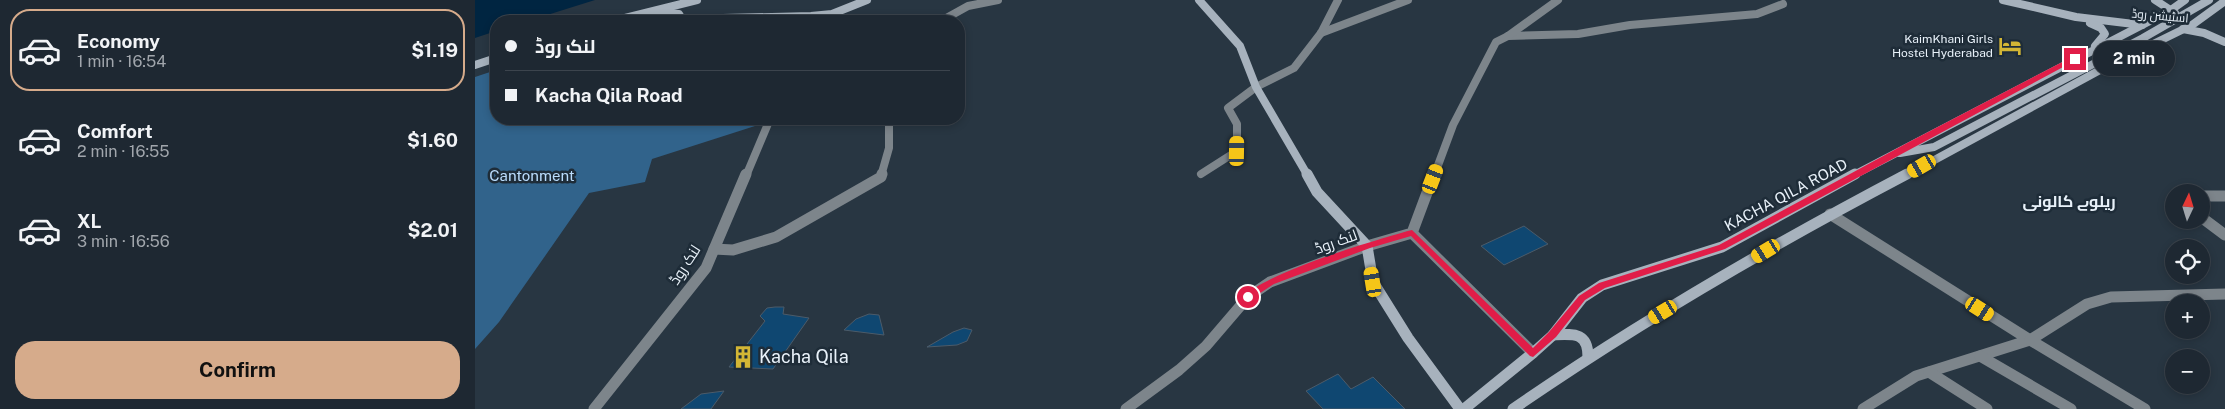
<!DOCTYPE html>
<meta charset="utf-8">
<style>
:root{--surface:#1e2832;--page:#26303a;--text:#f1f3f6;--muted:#a1a6ac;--line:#3c444d;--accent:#d6ab8b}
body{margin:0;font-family:"Public Sans",Cairo,sans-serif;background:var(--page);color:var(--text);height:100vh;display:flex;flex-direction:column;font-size:19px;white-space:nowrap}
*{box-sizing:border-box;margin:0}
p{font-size:16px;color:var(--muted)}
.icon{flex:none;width:28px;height:28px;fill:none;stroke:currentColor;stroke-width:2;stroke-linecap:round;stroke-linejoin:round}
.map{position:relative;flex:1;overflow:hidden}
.details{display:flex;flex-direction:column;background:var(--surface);width:475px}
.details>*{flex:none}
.banner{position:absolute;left:15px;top:15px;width:475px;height:110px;border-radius:20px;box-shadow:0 2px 8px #0003,0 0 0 1px var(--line);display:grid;align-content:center;height:110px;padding:0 15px;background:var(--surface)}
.needle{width:32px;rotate:4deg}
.fabs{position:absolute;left:1690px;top:184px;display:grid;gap:10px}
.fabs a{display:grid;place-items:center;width:45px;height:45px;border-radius:50%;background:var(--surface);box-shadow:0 2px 8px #0003,0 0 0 1px var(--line);font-size:25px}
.end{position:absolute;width:22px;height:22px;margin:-11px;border:6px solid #e11d48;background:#fff;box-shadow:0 0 0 2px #fff}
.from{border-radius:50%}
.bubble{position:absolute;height:35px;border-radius:18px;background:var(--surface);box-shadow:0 2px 8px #0003,0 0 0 1px var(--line);font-size:16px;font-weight:700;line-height:35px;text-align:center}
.car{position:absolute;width:15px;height:30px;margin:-15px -8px;border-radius:6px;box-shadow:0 0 4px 1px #0007;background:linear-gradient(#f5c518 24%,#345 0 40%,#f5c518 0 76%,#345 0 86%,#f5c518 0)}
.banner b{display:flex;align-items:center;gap:18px;height:48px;font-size:19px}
.banner b+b{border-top:1px solid var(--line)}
.banner i{width:12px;height:12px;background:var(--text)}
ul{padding:9px 0 0;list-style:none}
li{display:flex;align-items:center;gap:15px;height:82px;margin:0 10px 8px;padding:0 5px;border:2px solid transparent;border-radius:20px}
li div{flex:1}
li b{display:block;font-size:19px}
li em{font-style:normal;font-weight:700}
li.selected{border-color:var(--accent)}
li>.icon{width:45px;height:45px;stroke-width:1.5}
.button{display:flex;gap:10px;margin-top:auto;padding:10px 15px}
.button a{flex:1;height:58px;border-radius:20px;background:var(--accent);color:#111;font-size:20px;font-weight:700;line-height:58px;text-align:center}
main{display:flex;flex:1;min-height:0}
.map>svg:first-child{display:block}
.green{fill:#31638b}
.water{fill:#002541}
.building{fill:#0f4771;stroke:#4c5b69}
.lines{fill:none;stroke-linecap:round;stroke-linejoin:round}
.street-far1{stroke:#7d858b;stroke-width:8}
.street{stroke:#7d858b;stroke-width:11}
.secondary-far1{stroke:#a7b2bd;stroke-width:8}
.secondary{stroke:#a7b2bd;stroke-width:11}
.route{fill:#e11d48}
.labels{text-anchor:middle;stroke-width:5;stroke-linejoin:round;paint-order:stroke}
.far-street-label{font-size:12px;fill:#e8f1f9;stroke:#1e2c38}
.far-poi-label{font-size:12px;fill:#e8f1f9;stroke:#1e2c38;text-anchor:end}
.park-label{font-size:15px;fill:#badcfc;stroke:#1e2c38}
.street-label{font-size:15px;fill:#e8f1f9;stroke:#1e2c38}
.neighbourhood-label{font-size:16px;font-weight:bold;fill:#e8f1f9;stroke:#1e2c38}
.near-poi-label{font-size:18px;fill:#e8f1f9;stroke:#1e2c38;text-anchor:start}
</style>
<main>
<section class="details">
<ul>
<li class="selected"><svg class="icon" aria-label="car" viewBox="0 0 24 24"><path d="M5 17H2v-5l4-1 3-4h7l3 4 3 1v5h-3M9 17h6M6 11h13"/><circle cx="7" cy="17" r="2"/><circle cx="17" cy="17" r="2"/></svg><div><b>Economy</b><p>1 min · 16:54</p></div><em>$1.19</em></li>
<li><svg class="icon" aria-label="car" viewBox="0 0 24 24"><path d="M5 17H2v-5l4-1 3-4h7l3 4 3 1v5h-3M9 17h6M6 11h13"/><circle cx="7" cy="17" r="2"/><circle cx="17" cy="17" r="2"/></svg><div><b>Comfort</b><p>2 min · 16:55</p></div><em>$1.60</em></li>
<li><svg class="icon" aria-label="car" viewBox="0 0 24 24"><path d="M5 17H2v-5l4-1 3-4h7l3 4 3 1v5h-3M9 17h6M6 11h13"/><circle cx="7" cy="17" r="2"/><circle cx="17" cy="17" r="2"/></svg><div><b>XL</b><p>3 min · 16:56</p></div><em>$2.01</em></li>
</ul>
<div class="button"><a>Confirm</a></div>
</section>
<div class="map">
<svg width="1750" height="409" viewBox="0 0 1750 409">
<rect width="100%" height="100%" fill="#283642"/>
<polygon class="green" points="21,70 21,119 280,119 280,126 177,159 170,182 114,193 24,322 0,349 0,77"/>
<polygon class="water" points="0,0 120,0 53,21 21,21 21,31 0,38"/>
<g class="building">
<polygon points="1049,226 1073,244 1029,265 1006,246"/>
<polygon points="300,307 309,307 308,314 334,318 298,369 254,367 290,321 285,316 292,308"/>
<polygon points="394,314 404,315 409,335 369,330 381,319"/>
<polygon points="489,328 497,330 492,341 482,345 452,347 478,332"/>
<polygon points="863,374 876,389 898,377 930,409 848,409 831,391"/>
<polygon points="249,391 236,409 206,409 226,394"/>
</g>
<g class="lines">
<g class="street-far1">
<polyline points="466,21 493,6 523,0"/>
<polyline points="846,33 933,0"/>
<polyline points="1033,36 1103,34 1155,25 1282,14 1308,4"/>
<polyline points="293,122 314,119"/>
<polyline points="726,174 762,151 762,124 753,108 781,87 819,68 846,33 863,0"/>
<polyline points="271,176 295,119"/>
<polyline points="406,176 414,148 414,119"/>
<polyline points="959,176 978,125 1021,42 1033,36 1083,0"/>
</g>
<g class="street">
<polyline points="1726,196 1750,196"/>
<polyline points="1355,214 1555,340 1441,376 1388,409"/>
<polyline points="1726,217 1750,235"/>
<polyline points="937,233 1058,353"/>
<polyline points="239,249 258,250 301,237 406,177 407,174"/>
<polyline points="1505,356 1596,409"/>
<polyline points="1454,372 1512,409"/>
<polyline points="119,409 231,268 271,174"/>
<polyline points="651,409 704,370 731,346 773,297 795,282 892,246 937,233 959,174"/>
<polyline points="1670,409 1555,340 1612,304 1636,297 1750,294"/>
</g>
<g class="secondary-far1">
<polyline points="724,0 765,46 781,87 833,176"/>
<polyline points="1528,0 1601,17 1667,25"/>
<polyline points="1680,0 1700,13"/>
<polyline points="138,21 222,0"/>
<polyline points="162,21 191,13 204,14 207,19 336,16 357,14 392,0"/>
<polyline points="1615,23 1626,28 1630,34 1620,46"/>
<polyline points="1708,29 1729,33 1750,42"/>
<polyline points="0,65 21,58"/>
<polyline points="1425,153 1459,147 1668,38 1734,0"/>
<polyline points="1377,176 1696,10 1710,0"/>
<polyline points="1430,176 1625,70 1717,25 1750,1"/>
</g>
<g class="secondary">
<polyline points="832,174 842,192 892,246 898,282 933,338 985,409"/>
<path d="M1078 335C1099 334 1113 332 1113 357"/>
<polyline points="989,409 1058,353 1078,335 1107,298 1127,285 1247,247 1380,174"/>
<path d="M1038 409C1164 322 1297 245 1432 174"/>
</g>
</g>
<path class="route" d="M1597 57 1603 59 1250 249 1130 288 1110 300 1081 337 1058 357 1055 356 936 236 895 248 799 284 776 299 773 300 769 297C789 273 903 239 937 230L1058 348 1074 332 1104 296 1124 283 1244 245 1434 142Z"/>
<defs>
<symbol id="hotel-bare" viewBox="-9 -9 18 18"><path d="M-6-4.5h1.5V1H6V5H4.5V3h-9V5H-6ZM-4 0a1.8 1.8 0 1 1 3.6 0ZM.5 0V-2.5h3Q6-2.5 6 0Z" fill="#d3b635" stroke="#1e2c38" stroke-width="2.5" paint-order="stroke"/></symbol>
<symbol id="building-bare" viewBox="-9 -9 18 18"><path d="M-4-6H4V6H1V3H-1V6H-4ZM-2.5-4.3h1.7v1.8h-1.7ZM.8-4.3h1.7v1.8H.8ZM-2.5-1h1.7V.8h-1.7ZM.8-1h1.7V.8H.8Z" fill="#d3b635" stroke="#1e2c38" stroke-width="2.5" paint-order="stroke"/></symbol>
</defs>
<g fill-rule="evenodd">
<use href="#hotel-bare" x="1519" y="30" width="32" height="32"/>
<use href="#building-bare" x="252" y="341" width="32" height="32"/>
</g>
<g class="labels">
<g class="far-street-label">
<text transform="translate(1685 16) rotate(5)" y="4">اسٹیشن روڈ</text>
</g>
<g class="far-poi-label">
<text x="1518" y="43">KaimKhani Girls<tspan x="1518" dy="14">Hostel Hyderabad</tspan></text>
</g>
<g class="park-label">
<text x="57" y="181">Cantonment</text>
</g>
<g class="street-label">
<text transform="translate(1311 195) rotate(-28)" y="5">KACHA QILA ROAD</text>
<text transform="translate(861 242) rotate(-20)" y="5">لنک روڈ</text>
<text transform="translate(210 265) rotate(-57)" y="5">لنک روڈ</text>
</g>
<g class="neighbourhood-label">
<text x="1594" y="207">ریلوے کالونی</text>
</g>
<g class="near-poi-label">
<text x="284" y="363">Kacha Qila</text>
</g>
</g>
</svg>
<div class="fabs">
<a><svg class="needle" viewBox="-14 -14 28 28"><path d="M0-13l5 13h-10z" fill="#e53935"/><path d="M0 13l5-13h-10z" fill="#a1a6ac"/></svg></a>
<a><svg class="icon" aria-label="locate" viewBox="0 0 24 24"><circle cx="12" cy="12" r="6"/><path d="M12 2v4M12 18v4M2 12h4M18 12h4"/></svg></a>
<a>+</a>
<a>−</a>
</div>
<i class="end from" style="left:773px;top:297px"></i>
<i class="end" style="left:1600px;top:59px"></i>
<div class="bubble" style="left:1618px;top:41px;width:82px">2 min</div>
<i class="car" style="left:762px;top:151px;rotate:1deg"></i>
<i class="car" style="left:1447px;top:166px;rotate:240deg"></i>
<i class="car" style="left:958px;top:179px;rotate:21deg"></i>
<i class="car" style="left:1291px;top:251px;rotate:239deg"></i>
<i class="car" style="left:898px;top:282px;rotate:351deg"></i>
<i class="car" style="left:1505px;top:309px;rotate:122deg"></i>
<i class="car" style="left:1188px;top:312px;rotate:239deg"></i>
<div class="banner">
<b><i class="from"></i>لنک روڈ</b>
<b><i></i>Kacha Qila Road</b>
</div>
</div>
</main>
